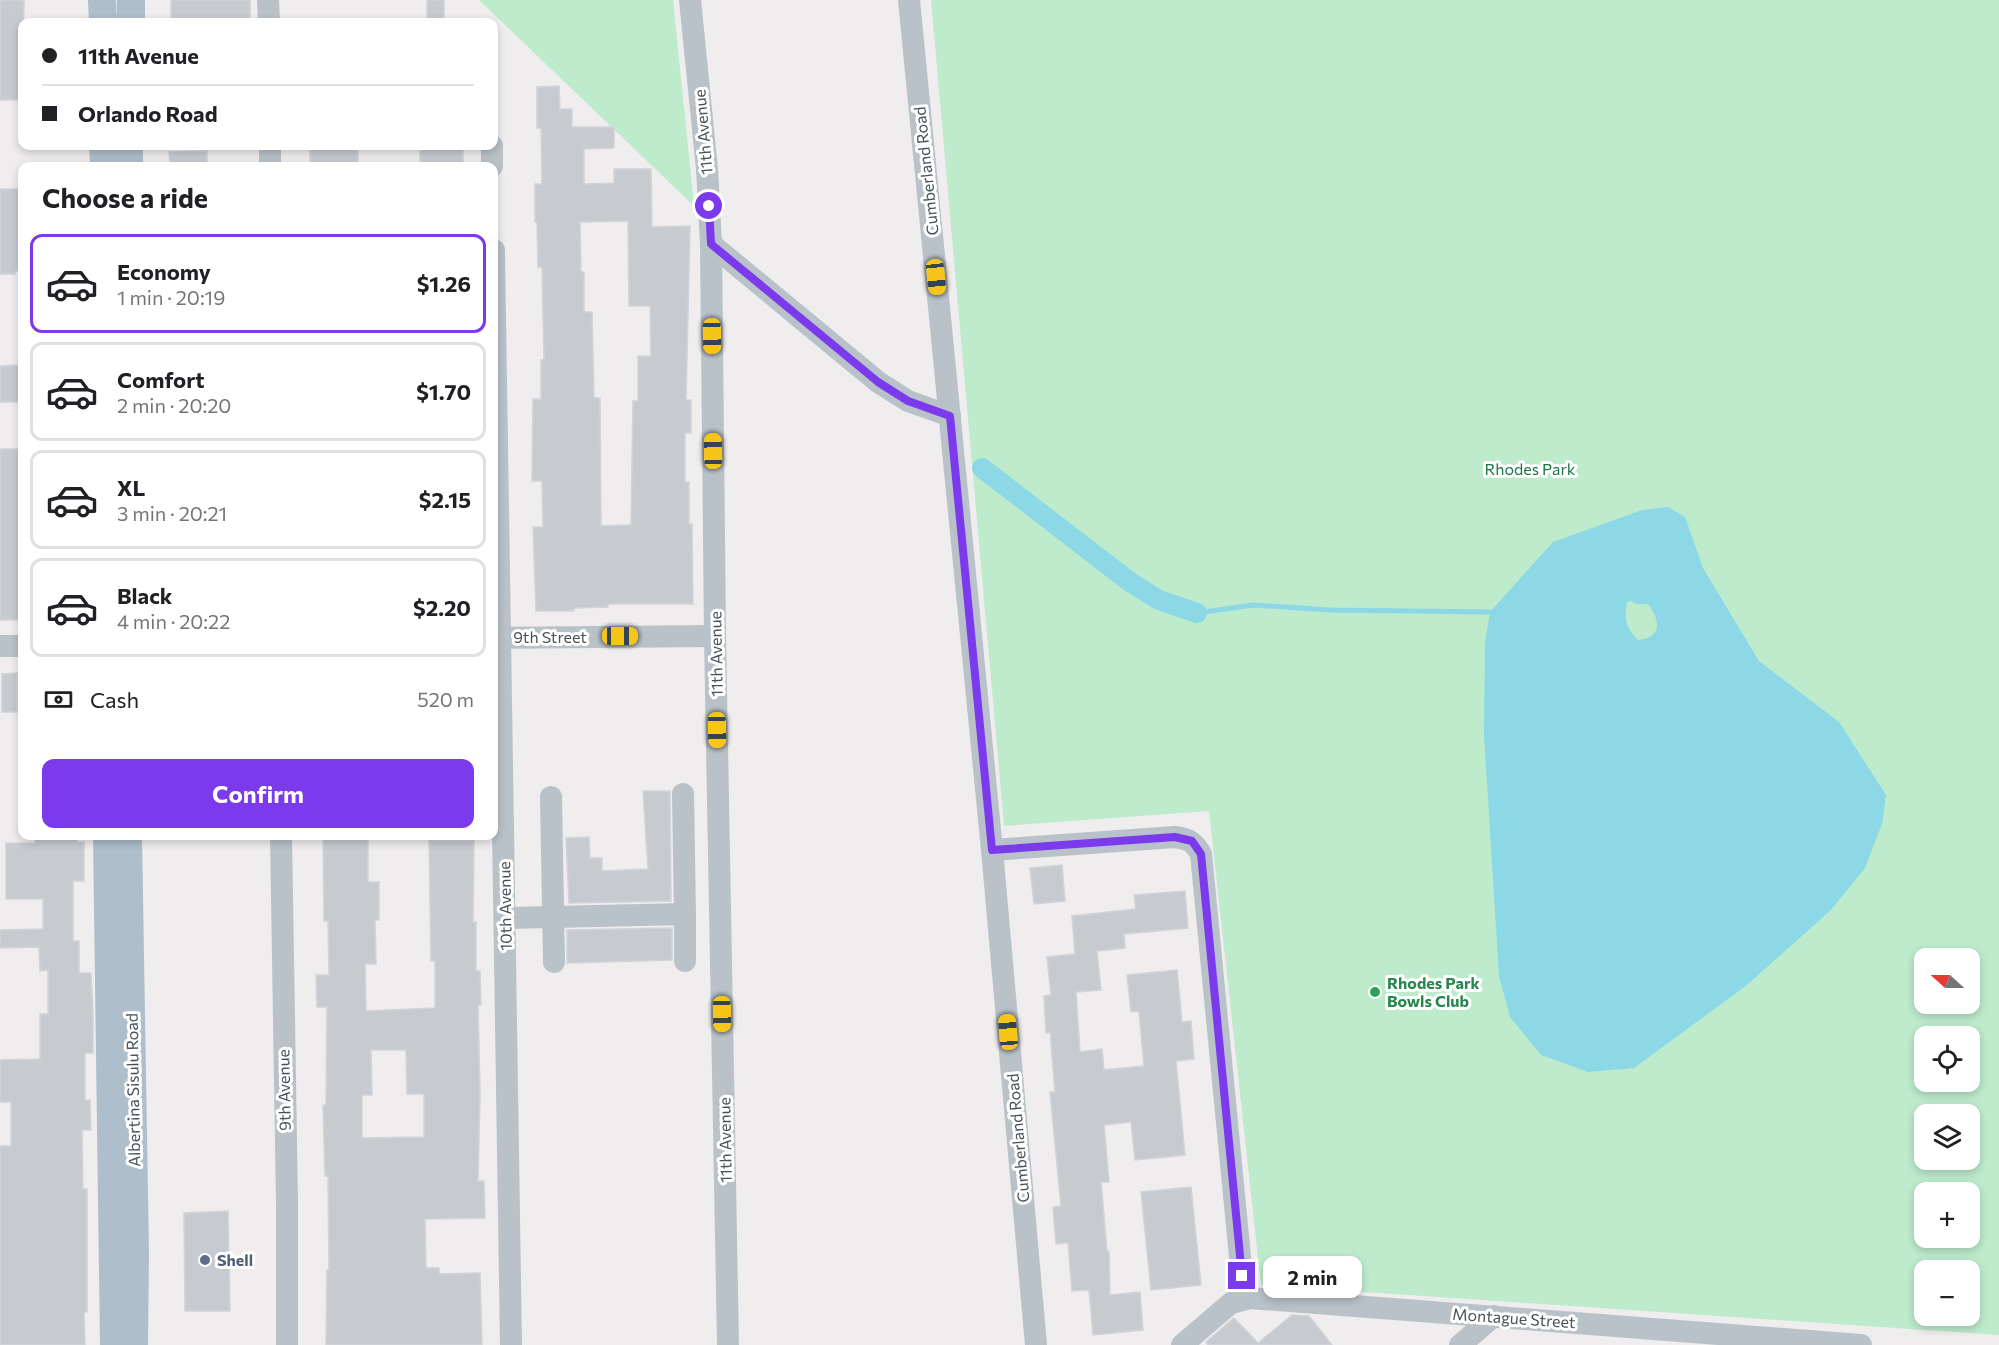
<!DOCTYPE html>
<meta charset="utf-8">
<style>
:root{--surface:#fff;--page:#f2f2f2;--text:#202124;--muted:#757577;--line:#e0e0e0;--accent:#7c3aed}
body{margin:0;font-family:Commissioner,sans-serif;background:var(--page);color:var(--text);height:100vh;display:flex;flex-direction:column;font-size:22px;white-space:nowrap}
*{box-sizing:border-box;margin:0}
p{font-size:20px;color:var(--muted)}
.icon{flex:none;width:33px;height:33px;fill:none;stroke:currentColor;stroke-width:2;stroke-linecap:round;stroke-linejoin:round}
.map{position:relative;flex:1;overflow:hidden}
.panel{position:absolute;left:18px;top:162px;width:480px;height:678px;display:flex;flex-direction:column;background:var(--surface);border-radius:12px;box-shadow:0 3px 9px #0003}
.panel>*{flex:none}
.top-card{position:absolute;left:18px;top:18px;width:480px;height:132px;border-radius:12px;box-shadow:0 3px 9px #0003;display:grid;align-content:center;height:132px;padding:0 24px;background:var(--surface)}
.needle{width:39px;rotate:291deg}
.controls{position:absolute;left:1914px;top:948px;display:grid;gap:12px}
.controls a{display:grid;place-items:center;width:66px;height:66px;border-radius:12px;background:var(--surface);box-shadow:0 3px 9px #0003;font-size:30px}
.end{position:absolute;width:27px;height:27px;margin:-14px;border:8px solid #7c3aed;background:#fff;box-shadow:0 0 0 3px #fff}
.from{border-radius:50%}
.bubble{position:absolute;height:42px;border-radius:12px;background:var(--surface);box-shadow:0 3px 9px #0003;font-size:20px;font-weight:700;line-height:42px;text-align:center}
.car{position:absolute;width:18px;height:36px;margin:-18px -9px;border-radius:8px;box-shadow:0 0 4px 2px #0007;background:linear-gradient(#f5c518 24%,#345 0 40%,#f5c518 0 76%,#345 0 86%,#f5c518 0)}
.top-card b{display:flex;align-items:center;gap:21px;height:57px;font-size:22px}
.top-card b+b{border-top:2px solid var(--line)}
.top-card i{width:15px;height:15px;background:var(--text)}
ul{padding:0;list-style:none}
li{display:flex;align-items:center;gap:18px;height:99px;margin:0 12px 9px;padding:0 12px;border:3px solid var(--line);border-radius:12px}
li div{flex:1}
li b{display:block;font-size:22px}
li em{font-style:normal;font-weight:700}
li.selected{border-color:var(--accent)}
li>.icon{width:54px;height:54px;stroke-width:1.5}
h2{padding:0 24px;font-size:27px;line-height:72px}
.pay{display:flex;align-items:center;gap:15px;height:66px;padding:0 24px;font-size:22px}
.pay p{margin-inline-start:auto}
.button{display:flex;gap:12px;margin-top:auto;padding:12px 24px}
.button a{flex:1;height:69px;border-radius:12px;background:var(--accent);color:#fff;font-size:24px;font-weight:700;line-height:69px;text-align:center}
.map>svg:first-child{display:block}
.green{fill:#bdebcc;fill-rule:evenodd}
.water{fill:#8cd8e6;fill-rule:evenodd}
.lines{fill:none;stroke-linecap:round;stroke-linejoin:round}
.stream{stroke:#8cd8e6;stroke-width:5}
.canal{stroke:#8cd8e6;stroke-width:20}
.building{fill:#c7cacf;stroke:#d1d3d8;stroke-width:1.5;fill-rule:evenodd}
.minor{stroke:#b9c2c9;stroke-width:22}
.major{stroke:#aebeca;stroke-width:28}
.route{stroke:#7c3aed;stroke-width:8}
.leisure-dot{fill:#2e9e5b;stroke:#fff;stroke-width:2}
.service-dot{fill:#5c6f8a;stroke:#fff;stroke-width:2}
.labels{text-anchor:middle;stroke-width:6;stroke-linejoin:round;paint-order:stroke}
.street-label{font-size:16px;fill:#465159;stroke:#fff}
.park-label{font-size:16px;fill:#1c7543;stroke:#fff}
.leisure-label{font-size:16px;font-weight:bold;fill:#27864d;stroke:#fff;text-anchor:start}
.service-label{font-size:16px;font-weight:bold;fill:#4e5e75;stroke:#fff;text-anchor:start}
</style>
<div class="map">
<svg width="1999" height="1345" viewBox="0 0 1999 1345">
<rect width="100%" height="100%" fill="#efeded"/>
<g class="green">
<polygon points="479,0 673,0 694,206"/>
<path d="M931 0H1999V1335L1261 1285 1209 811 1004 826ZM1924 958H1970V1004H1924ZM1924 1036H1970V1082H1924ZM1924 1114H1970V1160H1924ZM1924 1192H1970V1238H1924ZM1924 1270H1970V1316H1924Z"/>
</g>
<path class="water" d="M1668 507 1685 517 1703 568 1759 661 1839 722 1886 795 1882 824 1865 868 1831 910 1747 985 1634 1068 1588 1072 1541 1055 1510 1017 1499 976 1484 734 1485 643 1490 612 1553 542 1642 510ZM1631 601 1637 604H1648C1660 619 1663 638 1638 640 1625 626 1624 621 1627 602Z"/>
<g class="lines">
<polyline class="stream" points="1197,613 1253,605 1330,610 1490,612"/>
<polyline class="canal" points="982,468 1130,582 1159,600 1197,613"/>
</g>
<g class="building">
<polygon points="0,0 24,0 22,100 0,100"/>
<rect x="171" y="0" width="79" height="22"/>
<rect x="427" y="0" width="17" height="22"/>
<path d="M559 86 560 109H572V127H614V148L584 149V184L614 183V169H651L652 227 690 226 686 400H691V433H685V482H689V524H692L693 604H608V607L574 608V611H536L533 527H543L542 481H532L533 399H541V360H544L542 267H538L537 222H535V184H542L541 128H537V87ZM628 221 629 306H650L651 356H638V401H633L631 525 601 526 600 398H594L592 312H584V272H581L580 222Z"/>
<rect x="310" y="146" width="48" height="20"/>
<rect x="420" y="146" width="43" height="20"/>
<polygon points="207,151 207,166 170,166 169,152"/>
<polygon points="0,189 22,189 22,271 15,271 15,274 0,274"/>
<polygon points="22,365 22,402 0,402 0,366"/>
<rect x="0" y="449" width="22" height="171"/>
<polygon points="17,673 17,712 2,712 2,674"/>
<polygon points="643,791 670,791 671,901 569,903 566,838 589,837 590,858 602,858 602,871 648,869"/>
<polygon points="35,836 76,836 77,842 84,842 84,881 73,881 73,941 79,941 79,973 91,973 93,1013 93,1053 85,1053 85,1100 90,1100 91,1130 82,1130 83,1189 87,1189 87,1312 84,1312 85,1345 0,1345 0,1146 11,1146 11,1102 0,1102 0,1060 40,1059 40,1014 48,1014 48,970 40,971 39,947 0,948 0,930 43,929 43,899 6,899 6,843 35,843"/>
<path d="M323 836H368V882H379V920H375L376 964H365L366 1011 435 1008V961H431L429 840H474L473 922H476V971H480L481 1005H478L480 1093 478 1181H484L485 1218 425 1219 426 1268H439V1274L480 1273 482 1345H326L327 1270H329L328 1176H325L323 1105H326L327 1007H317L316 975H329L328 921H324ZM371 1050H406L407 1094H424V1137L362 1138V1095H372Z"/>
<polygon points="1062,865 1065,901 1034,904 1030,868"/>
<polygon points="1185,891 1188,928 1124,934 1125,948 1097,951 1101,990 1076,992 1080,1052 1102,1049 1104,1070 1144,1066 1139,1011 1131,1012 1127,975 1177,970 1182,1022 1191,1021 1194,1059 1176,1061 1185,1155 1135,1160 1131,1122 1104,1125 1109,1182 1101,1182 1107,1251 1109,1251 1110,1295 1140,1292 1143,1330 1093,1335 1089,1290 1072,1291 1068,1243 1056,1244 1053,1207 1061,1206 1050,1092 1055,1092 1050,1032 1046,1033 1044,996 1051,995 1047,957 1075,954 1072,916 1136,909 1134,895"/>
<polygon points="672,928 672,960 567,963 567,930"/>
<polygon points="1191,1187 1201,1285 1151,1290 1141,1192"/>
<polygon points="228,1211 230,1311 185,1311 184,1213"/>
<polygon points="1292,1315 1309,1316 1332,1345 1208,1345 1206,1342 1234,1318 1258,1343"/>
</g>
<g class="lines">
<g class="minor">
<polyline points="268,0 269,22"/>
<polyline points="690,0 707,169 711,244 715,636 728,1345"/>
<polyline points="909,0 992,850 1036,1345"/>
<polyline points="270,146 270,166"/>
<polyline points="492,146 492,166"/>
<polyline points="711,244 878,382 908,401 950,416"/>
<polyline points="494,250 511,1345"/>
<polyline points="494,638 715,636"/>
<polyline points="0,646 22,646"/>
<polyline points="683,794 685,914"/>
<polyline points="551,797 554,962"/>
<polyline points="281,836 287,1202 287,1345"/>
<path d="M992 850 1175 837C1189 839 1194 842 1201 854L1244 1298"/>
<polyline points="505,918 685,914 685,961"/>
<polyline points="1182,1345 1231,1303 1250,1298 1861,1345"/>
<polyline points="1460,1345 1494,1316"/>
</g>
<g class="major">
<polyline points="102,0 103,22"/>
<polyline points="131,22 131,0"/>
<polyline points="103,146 104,166"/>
<polyline points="129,166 129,146"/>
<polyline points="107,836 114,1345"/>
<polyline points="128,836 135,1253 134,1345"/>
</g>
</g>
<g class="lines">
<polyline class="route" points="709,206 711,244 878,382 908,401 950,416 992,850 1175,837 1192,841 1201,854 1242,1276"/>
</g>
<circle class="leisure-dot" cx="1375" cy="992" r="6"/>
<circle class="service-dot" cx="205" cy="1260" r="6"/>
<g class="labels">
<g class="street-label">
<text transform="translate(703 132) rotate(-95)" y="6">11th Avenue</text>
<text transform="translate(926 171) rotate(-96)" y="6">Cumberland Road</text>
<text x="550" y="643">9th Street</text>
<text transform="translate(716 654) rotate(-91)" y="6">11th Avenue</text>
<text transform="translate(505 906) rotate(-91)" y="6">10th Avenue</text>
<text transform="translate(133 1090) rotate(-91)" y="6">Albertina Sisulu Road</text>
<text transform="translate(284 1090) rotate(-91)" y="6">9th Avenue</text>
<text transform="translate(1018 1138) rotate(-95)" y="6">Cumberland Road</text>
<text transform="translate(725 1140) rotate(-91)" y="6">11th Avenue</text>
<text transform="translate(1514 1318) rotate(4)" y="6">Montague Street</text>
</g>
<g class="park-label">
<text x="1530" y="475">Rhodes Park</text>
</g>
<g class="leisure-label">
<text x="1387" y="989">Rhodes Park<tspan x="1387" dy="18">Bowls Club</tspan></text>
</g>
<g class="service-label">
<text x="217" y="1266">Shell</text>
</g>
</g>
</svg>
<div class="controls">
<a><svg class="needle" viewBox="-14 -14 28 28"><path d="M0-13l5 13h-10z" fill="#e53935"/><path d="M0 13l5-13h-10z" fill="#757577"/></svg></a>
<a><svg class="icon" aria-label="locate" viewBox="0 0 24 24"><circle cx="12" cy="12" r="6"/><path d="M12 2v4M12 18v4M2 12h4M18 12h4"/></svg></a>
<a><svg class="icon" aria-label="layers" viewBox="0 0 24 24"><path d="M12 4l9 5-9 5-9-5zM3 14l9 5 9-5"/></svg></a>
<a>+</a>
<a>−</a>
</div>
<i class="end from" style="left:709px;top:206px"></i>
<i class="end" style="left:1242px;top:1276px"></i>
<div class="bubble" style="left:1263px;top:1256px;width:99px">2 min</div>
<i class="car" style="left:936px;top:277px;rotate:174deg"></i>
<i class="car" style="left:712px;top:336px;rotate:179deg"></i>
<i class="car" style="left:713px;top:451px;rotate:359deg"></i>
<i class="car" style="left:620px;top:636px;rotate:90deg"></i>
<i class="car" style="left:717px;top:730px;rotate:179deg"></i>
<i class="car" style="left:722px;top:1014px;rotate:179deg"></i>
<i class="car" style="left:1008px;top:1032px;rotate:355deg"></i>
<div class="top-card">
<b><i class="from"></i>11th Avenue</b>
<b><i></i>Orlando Road</b>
</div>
<section class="panel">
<h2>Choose a ride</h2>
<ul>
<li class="selected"><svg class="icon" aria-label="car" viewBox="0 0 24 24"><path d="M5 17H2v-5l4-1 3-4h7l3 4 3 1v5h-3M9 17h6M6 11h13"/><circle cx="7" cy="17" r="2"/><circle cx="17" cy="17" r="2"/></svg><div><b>Economy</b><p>1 min · 20:19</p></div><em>$1.26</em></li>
<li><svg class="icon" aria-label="car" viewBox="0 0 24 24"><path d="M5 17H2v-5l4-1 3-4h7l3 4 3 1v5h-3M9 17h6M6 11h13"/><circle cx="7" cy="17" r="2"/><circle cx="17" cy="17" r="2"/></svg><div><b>Comfort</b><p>2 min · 20:20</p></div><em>$1.70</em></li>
<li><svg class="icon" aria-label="car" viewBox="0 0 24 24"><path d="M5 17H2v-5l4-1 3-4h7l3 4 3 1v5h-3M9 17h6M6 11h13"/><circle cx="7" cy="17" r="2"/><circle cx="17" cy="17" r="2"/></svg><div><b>XL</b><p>3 min · 20:21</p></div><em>$2.15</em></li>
<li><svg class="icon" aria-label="car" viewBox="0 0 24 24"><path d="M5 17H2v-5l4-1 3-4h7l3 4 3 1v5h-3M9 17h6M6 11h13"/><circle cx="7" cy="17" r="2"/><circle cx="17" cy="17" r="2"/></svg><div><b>Black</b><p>4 min · 20:22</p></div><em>$2.20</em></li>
</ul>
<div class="pay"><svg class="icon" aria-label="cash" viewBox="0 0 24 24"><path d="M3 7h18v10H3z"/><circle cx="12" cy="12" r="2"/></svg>Cash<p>520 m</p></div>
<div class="button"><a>Confirm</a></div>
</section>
</div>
